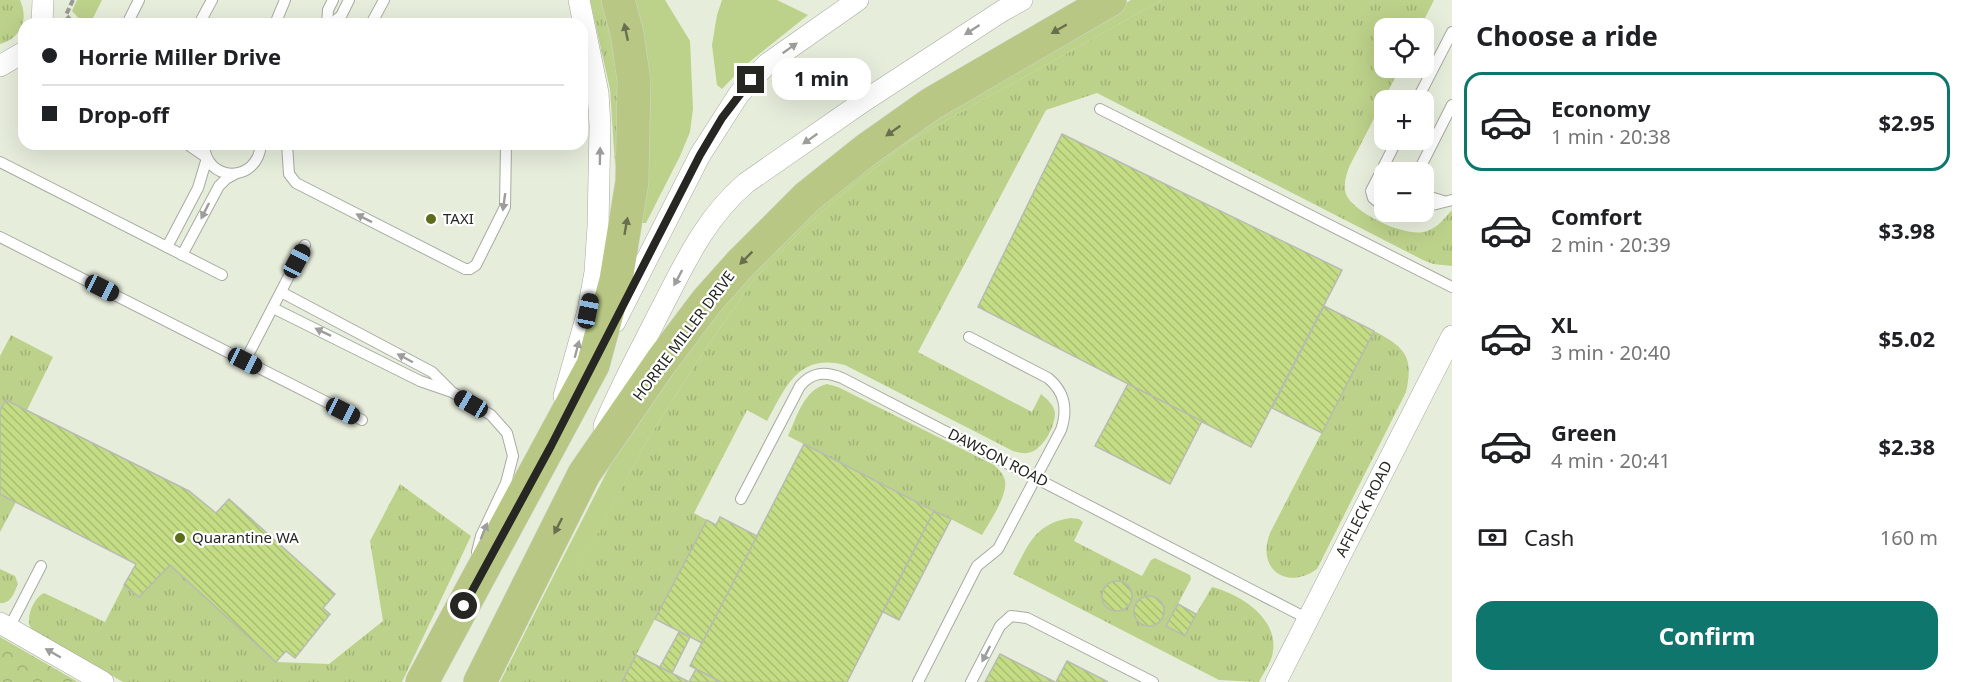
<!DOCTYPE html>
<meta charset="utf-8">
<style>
:root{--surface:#fff;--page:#f2f2f2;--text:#202124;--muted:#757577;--line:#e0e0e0;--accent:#0f766e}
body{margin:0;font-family:"Noto Sans",sans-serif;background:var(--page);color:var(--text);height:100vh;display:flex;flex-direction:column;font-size:22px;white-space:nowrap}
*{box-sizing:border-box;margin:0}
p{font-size:20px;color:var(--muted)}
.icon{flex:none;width:33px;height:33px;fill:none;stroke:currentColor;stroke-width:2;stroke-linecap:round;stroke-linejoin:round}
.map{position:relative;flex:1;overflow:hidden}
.details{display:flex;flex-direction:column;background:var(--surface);width:510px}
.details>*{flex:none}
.top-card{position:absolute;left:18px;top:18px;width:570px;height:132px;border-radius:18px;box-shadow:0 6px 24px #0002;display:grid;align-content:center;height:132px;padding:0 24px;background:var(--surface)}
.controls{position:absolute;left:1374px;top:18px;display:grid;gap:12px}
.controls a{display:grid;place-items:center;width:60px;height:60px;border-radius:12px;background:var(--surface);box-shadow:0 6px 24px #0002;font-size:30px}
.end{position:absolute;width:27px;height:27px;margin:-14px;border:8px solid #262723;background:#fff;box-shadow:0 0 0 3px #fff}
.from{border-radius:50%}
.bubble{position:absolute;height:42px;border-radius:18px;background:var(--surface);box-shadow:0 6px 24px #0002;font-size:20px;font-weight:700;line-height:42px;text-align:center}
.car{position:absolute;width:18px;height:36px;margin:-18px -9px;border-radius:8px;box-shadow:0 0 4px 2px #0007;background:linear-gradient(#222 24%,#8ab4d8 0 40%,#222 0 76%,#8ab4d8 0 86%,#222 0)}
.top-card b{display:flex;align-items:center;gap:21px;height:57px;font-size:22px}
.top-card b+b{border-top:2px solid var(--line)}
.top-card i{width:15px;height:15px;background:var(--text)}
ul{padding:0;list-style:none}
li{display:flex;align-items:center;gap:18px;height:99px;margin:0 12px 9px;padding:0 12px;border:3px solid transparent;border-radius:18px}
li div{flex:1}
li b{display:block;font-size:22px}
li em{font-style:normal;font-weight:700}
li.active{border-color:var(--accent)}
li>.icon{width:54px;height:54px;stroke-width:1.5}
h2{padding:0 24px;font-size:27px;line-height:72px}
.pay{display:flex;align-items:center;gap:15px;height:66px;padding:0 24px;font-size:22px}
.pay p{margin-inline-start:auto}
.primary-button{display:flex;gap:12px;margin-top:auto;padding:12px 24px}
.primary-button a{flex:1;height:69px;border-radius:18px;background:var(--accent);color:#fff;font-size:24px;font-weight:700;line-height:69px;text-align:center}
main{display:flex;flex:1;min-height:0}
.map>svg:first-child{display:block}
.built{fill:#e7eddb;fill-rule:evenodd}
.grass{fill:url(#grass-tufts)}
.forest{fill:url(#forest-crowns)}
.park{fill:#bcd18a}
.building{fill:url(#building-back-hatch);stroke:#b7bbb1;stroke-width:1.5}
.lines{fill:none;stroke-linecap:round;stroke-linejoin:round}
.lane-casing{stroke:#a7aba1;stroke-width:12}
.street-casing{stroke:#a7aba1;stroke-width:22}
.primary-casing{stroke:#d4d4d3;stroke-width:34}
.path{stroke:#989b93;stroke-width:4;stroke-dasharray:6 3;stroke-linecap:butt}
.lane{stroke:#fff;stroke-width:10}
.street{stroke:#fff;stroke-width:21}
.primary{stroke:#b8c884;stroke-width:33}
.oneway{fill:#686f4f}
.oneway2{fill:#9d9e9c}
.route{stroke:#262723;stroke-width:8}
.poi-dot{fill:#5b6d1b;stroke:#fff;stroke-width:2}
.labels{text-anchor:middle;stroke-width:4.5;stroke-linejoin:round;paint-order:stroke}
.poi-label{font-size:15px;fill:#262723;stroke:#fff;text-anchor:start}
.street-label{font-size:15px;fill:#262723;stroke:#fff}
</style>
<main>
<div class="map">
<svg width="1452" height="682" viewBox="0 0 1452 682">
<defs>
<pattern id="grass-tufts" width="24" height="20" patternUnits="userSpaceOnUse" patternTransform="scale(1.5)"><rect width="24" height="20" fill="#bcd18a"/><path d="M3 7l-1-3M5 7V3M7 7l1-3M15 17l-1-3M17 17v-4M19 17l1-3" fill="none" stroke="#a1b377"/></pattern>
<pattern id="forest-crowns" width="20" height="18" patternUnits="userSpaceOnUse" patternTransform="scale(1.5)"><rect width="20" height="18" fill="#bcd18a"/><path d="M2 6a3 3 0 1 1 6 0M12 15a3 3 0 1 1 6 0" fill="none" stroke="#a1b377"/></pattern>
<pattern id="building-back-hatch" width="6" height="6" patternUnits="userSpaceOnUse" patternTransform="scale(1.5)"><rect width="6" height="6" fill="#c4dd85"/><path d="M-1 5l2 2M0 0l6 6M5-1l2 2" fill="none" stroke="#a8be73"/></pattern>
</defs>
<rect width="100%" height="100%" fill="#f4f8ed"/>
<path class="built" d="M0 0H1452V682H0ZM24 24H582V144H24ZM1384 28H1424V68H1384ZM1384 100H1424V140H1384ZM1384 172H1424V212H1384Z"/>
<g class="grass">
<path d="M0 0H20C29 20 21 38 0 44Z"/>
<polygon points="590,0 603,0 610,25 620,89 618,165 615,165 610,89"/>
<path d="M1162 0H1434L1420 28H1384V68H1400L1349 167C1346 176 1343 185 1346 194 1353 213 1408 239 1427 231 1437 228 1445 218 1452 210V266L1433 264 1423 260 1097 93 1046 110 918 352 1032 412 1041 394C1047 399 1054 405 1055 413 1055 427 1042 452 1027 453 1022 454 1017 452 1013 451L845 365C799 353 786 386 767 421L747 410 694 513 707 520 622 682H500L551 581 568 588 648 439 698 360 755 278 808 224 851 187 911 140Z"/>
<path d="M1374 331C1405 347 1414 357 1406 392L1317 569C1286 591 1256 569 1270 533Z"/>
<polygon points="11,335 53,357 27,410 6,400 0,411 0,356"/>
<path d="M827 384 838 387 994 465C999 470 1004 474 1005 481 1008 495 989 523 982 535L788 436C797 417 804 389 827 384Z"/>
<path d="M400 484 471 536 402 682H123L32 630C24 620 33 598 44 593L105 622 124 585 139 597 170 565 276 662 329 664 383 621 370 541Z"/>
<polygon points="0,494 16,502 0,532"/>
<path d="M1071 518 1079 519 1083 522 1074 541 1142 576 1151 560 1155 558 1190 575 1191 579 1178 604 1196 614 1212 587C1240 594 1278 618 1273 651 1272 662 1264 672 1259 682L1219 680 1013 574C1028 545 1035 523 1071 518Z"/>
<path d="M0 569 15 576 18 584C14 593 11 604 0 603Z"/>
</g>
<polygon class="forest" points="0,637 78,682 0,682"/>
<g class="park">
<polygon points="77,0 102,0 90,24 84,24 72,11"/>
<polygon points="632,0 665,0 690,41 693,109 690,132 680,156 646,223 640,223"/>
<polygon points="722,0 777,0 808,15 743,67 722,89 717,85 712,45 717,15"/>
<polygon points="1131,0 1162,0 911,140 851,187 808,224 755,278 698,360 648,439 568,589 551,581 616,454 708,317 833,188 1031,55"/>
</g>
<g class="building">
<polygon points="1062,134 1342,270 1251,447 978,307"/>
<polygon points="1324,306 1374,331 1322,433 1272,408"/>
<polygon points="1128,384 1202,421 1170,484 1095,446"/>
<polygon points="6,400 189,491 216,513 229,499 335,594 323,608 330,614 295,658 286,651 276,662 170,565 139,597 124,585 136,564 0,494 0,411"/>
<polygon points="804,444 934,511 847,682 721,682 690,666"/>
<polygon points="934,511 951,519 899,620 883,612"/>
<polygon points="720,517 757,536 702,643 655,619 707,520 716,525"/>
<circle cx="1117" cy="596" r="15"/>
<circle cx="1149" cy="611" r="15"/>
<polygon points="1178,604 1196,614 1185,636 1166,626"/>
<polygon points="679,632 690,637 672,673 660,667"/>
<polygon points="1000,654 1055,682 985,682"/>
<polygon points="636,655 689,682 622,682"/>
<polygon points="1067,661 1108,682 1056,682"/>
<polygon points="696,669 721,682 689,682"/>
</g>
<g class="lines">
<defs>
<g id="lane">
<polyline points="127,24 139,0"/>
<polyline points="199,24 212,0"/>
<polyline points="275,24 285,0"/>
<polyline points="327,24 328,10 333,0"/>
<polyline points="331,24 341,16 349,0"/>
<polyline points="371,24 384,0"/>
<polyline points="1417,100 1452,32"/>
<polyline points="1100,109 1452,287"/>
<polyline points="187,144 206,157"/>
<path d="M204 144C205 183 258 184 261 144"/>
<polyline points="287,144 289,174 296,183 465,269 470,269 476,265 505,207 506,144"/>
<polyline points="0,162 222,275"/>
<polyline points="1418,172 1452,105"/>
<polyline points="1424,195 1443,201"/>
<polyline points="1384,207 1373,198 1371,191 1397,140"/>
<polyline points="1424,207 1452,200"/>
<polyline points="1393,212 1406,212"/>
<polyline points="0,237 362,420"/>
<polyline points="167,247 198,188 207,158"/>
<polyline points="182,255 219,186 226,179 235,174"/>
<polyline points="281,292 432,372 450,390"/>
<polyline points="273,308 420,381 452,392 491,415 507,433 513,456 506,483 481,536 477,552"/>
<polyline points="245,361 305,245"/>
<path d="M741 499 800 386C812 372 825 371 842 378L1308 619"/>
<polyline points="9,628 41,566"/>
<path d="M918 682 977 566 998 549 1061 430C1068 409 1065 392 1048 378L969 337"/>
<polyline points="971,682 1000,626 1011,616 1027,618 1153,682"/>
</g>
<g id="street">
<polyline points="42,24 43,0"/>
<polyline points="0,66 24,52"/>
<polyline points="615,322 700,155 739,94 767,64 858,0"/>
<polyline points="564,396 588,311 595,272 598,226 600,126 598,93 579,0"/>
<path d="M604 426C620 387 640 351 659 313 684 265 704 219 746 183L864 101 1002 11 1022 0"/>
<polyline points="0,623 103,682"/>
<polyline points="1276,682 1452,336"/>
</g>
<g id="primary">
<polyline points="422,682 593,365 616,280 632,182 634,81 627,33 618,0"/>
<polyline points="480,682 584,474 661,362 707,301 740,264 807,197 866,150 931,104 1110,0"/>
</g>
</defs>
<use href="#lane" class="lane-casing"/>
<use href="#street" class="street-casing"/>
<use href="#primary" class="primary-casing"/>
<polyline class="path" points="73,0 66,15 74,24"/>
<use href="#lane" class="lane"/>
<use href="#street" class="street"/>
<use href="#primary" class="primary"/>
</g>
<defs><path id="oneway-solid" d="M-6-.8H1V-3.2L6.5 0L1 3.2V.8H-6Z" transform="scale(1.5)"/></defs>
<g class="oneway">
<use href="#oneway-solid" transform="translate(1059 29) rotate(150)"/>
<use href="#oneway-solid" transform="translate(626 32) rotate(-102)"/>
<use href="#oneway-solid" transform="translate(893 131) rotate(145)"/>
<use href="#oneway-solid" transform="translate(626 226) rotate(-80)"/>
<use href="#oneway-solid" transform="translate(746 258) rotate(135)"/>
<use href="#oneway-solid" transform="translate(558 526) rotate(117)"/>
</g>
<g class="oneway2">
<use href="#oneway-solid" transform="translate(972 30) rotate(147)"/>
<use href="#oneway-solid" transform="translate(790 48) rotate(-35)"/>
<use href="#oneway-solid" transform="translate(810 139) rotate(145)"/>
<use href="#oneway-solid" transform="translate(600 156) rotate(-89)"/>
<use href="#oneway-solid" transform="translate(504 202) rotate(98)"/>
<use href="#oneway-solid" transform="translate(205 211) rotate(117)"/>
<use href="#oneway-solid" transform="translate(364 218) rotate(-153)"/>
<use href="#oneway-solid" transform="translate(678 278) rotate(118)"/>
<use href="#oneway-solid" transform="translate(323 332) rotate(-154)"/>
<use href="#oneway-solid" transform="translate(577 349) rotate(-75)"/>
<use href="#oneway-solid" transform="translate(405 358) rotate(-152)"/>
<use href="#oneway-solid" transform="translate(484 531) rotate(-68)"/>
<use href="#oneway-solid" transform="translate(53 653) rotate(-150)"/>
<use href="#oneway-solid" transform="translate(986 654) rotate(117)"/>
</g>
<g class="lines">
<polyline class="route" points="464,606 551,446 700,155 722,118 751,80"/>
</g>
<g class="poi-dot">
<circle cx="431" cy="219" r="6"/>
<circle cx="180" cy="538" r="6"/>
</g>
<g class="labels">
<g class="poi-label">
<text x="443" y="224">TAXI</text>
<text x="192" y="543">Quarantine WA</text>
</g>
<g class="street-label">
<text transform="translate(684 336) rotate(-53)" y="5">HORRIE MILLER DRIVE</text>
<text transform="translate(998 458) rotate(27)" y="5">DAWSON ROAD</text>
<text transform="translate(1364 509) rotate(-63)" y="5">AFFLECK ROAD</text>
</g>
</g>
</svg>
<div class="controls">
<a><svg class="icon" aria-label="locate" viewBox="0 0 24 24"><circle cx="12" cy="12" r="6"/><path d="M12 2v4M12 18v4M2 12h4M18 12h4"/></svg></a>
<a>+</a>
<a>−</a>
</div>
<i class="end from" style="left:464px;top:606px"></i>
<i class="end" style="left:751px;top:80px"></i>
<div class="bubble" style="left:772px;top:58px;width:99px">1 min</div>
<i class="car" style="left:297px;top:261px;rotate:28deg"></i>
<i class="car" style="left:102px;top:288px;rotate:117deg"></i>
<i class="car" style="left:588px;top:311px;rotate:11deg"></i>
<i class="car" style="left:245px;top:361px;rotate:117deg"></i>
<i class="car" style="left:471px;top:404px;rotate:300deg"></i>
<i class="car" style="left:343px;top:411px;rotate:117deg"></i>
<div class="top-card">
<b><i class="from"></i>Horrie Miller Drive</b>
<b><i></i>Drop-off</b>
</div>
</div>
<section class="details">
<h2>Choose a ride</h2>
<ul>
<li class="active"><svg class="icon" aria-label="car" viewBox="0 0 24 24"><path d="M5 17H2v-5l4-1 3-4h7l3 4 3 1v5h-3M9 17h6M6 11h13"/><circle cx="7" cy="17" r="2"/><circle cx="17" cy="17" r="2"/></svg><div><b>Economy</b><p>1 min · 20:38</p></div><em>$2.95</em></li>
<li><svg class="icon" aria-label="car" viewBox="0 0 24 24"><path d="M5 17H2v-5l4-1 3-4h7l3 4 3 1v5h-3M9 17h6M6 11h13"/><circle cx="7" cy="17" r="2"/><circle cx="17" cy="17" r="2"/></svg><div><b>Comfort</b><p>2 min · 20:39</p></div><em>$3.98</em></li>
<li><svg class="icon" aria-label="car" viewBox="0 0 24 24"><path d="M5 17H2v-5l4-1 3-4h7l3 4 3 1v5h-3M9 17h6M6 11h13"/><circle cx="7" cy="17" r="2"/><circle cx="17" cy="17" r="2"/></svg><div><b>XL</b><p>3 min · 20:40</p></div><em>$5.02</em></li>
<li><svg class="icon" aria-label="car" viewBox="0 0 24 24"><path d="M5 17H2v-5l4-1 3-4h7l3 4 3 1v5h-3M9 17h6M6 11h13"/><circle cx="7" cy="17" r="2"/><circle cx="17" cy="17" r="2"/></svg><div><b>Green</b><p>4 min · 20:41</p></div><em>$2.38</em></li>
</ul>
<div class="pay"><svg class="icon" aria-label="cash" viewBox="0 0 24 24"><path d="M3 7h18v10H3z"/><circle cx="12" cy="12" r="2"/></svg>Cash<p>160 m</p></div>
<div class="primary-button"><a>Confirm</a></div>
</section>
</main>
